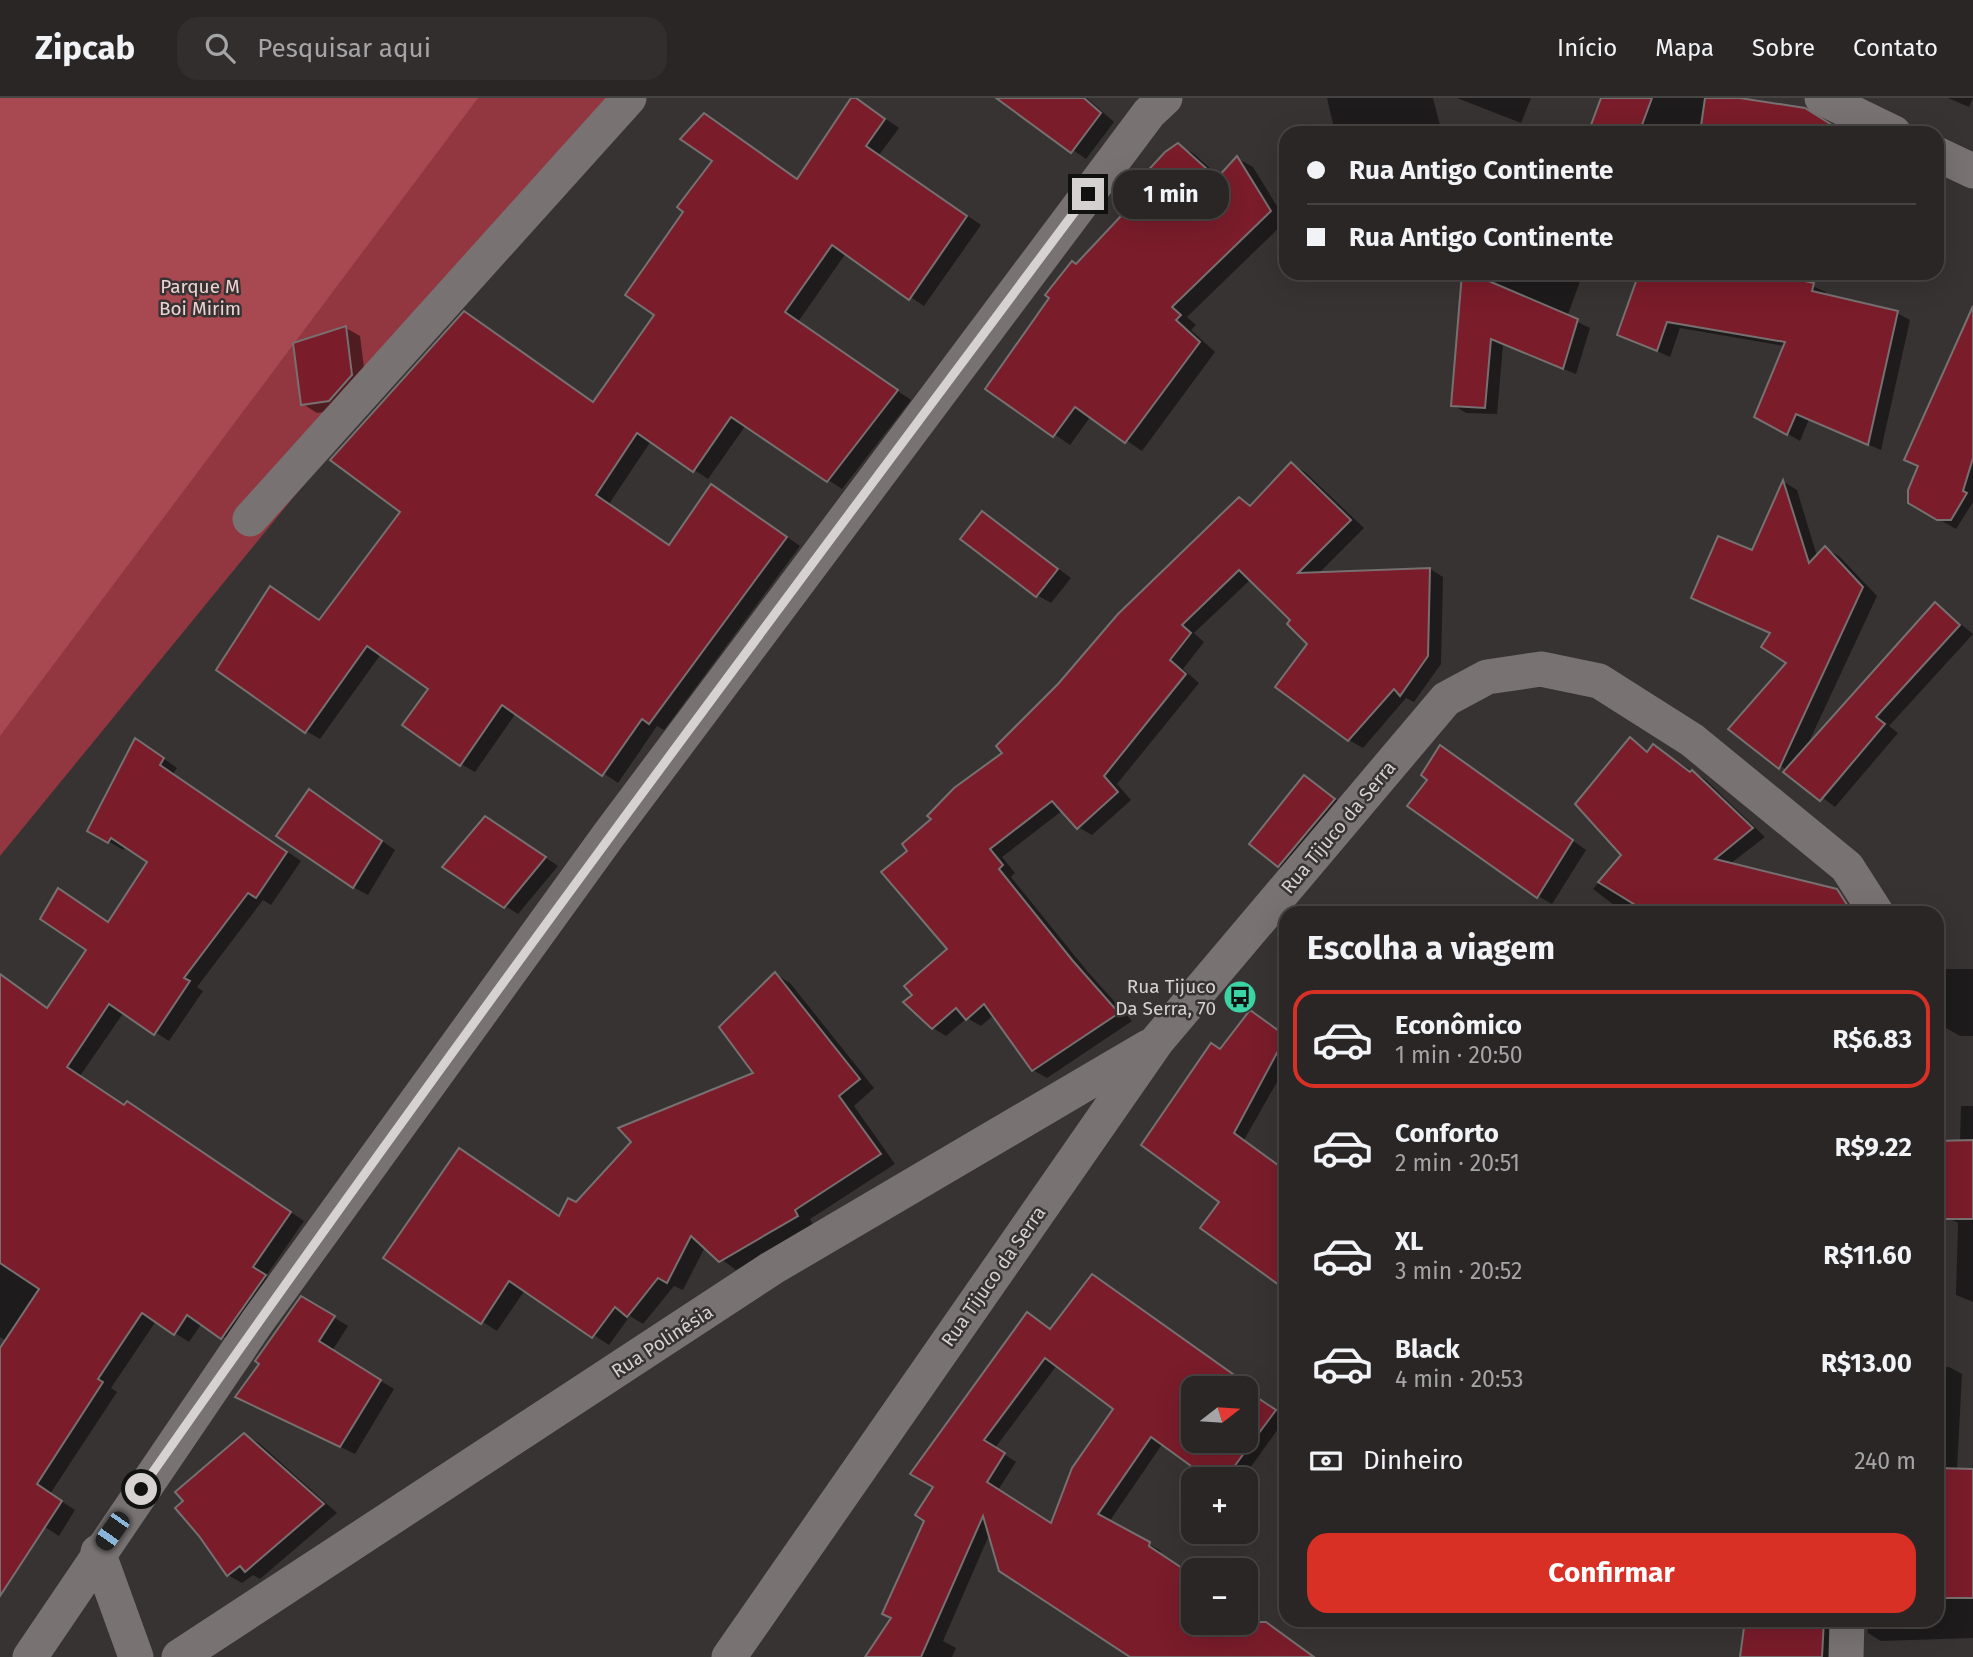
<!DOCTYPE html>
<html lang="pt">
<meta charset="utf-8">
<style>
:root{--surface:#2a2626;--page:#322e2e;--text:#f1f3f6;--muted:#a5a5a7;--line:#464343;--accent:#d93025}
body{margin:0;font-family:"Fira Sans",sans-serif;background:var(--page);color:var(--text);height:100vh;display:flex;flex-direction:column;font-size:26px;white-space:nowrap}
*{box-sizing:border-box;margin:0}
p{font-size:23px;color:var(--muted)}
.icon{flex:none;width:38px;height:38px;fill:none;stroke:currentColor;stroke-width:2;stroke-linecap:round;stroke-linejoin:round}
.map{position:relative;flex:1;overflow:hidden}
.sheet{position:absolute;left:1279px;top:808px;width:665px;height:721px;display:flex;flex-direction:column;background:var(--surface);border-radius:21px;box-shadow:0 7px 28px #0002,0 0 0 2px var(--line)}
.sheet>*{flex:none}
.hud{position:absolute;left:1279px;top:28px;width:665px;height:154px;border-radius:21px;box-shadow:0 7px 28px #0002,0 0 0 2px var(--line);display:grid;align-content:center;height:154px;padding:0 28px;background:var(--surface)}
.needle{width:46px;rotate:73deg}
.tools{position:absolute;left:1181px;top:1278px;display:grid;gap:14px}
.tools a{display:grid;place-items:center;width:77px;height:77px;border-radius:14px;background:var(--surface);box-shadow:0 7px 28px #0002,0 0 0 2px var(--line);font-size:35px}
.end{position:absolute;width:32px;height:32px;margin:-16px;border:9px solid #d6d2d2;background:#111;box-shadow:0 0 0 4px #111}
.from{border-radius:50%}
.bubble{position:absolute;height:49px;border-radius:21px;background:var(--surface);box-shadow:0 7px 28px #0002,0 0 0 2px var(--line);font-size:23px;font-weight:700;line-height:49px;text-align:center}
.car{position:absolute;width:21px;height:42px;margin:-21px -10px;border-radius:9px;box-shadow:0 0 5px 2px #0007;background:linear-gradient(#222 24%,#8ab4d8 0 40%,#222 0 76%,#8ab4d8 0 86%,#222 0)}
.hud b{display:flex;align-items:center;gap:24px;height:66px;font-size:26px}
.hud b+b{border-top:2px solid var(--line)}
.hud i{width:18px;height:18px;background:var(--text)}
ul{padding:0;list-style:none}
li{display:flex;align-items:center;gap:21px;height:98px;margin:0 14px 10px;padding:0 14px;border:4px solid transparent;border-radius:21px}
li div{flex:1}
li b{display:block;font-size:26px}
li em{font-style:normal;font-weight:700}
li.selected{border-color:var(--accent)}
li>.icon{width:63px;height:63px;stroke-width:1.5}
h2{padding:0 28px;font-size:32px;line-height:84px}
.pay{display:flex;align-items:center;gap:18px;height:77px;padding:0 28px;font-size:26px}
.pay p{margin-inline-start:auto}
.cta{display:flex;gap:14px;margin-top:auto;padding:14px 28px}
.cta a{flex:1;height:80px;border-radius:21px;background:var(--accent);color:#fff;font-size:28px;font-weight:700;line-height:80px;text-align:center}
header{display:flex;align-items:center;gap:42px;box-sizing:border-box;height:98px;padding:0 35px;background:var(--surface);border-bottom:2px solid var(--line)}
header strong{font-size:33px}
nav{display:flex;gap:38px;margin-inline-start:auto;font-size:24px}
.search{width:490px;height:63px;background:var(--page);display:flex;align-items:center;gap:18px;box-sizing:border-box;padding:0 24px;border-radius:21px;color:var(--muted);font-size:26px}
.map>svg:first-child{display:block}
.green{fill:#92363f}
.forest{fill:#a84850}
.shadow{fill:#0007;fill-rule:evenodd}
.building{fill:#7a1c2a;stroke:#777070;stroke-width:2;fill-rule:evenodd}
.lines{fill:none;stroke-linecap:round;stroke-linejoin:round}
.minor{stroke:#787272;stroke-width:35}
.route{stroke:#d6d2d2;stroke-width:9}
.labels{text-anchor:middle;stroke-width:5;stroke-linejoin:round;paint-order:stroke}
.park-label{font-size:19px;fill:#efd3d3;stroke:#383333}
.street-label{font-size:19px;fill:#d6d2d2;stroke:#383333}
.poi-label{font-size:19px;fill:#d6d2d2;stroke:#383333;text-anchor:end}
</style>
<header>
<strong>Zipcab</strong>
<div class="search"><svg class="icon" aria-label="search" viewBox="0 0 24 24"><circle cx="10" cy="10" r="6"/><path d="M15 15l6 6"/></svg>Pesquisar aqui</div>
<nav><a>Início</a><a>Mapa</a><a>Sobre</a><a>Contato</a></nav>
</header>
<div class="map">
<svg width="1973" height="1559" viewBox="0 0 1973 1559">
<rect width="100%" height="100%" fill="#383333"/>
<polygon class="green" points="0,0 620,0 0,758"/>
<polygon class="forest" points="0,0 478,0 0,638"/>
<g class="shadow">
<polygon points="999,0 1087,0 1114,24 1086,61"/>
<polygon points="1327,0 1433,0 1442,35 1390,35 1388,28 1344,35 1334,30"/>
<polygon points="1457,0 1531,0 1521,25"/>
<polygon points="1603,0 1729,0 1777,7 1838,35 1590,35"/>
<polygon points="1948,0 1973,0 1969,9"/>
<polygon points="867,8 899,30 879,57 981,127 924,208 846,155 798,224 911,302 842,391 746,327 708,381 651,343 609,406 670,448 726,397 800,448 664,632 657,628 618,685 516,615 475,674 461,666 430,590 381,556 320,641 306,633 271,490 320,523 595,306 656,216 686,114 714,63 718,25 798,82"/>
<polygon points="1178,47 1194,56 1220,79 1237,60 1253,69 1286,123 1187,219 1196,227 1191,232 1215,254 1142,353 1091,318 1070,347 988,291 1077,168 1138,102"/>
<polygon points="1468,175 1583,175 1567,219 1590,230 1576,276 1503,247 1497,316 1466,315 1453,307"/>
<polygon points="1641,175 1804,175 1803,184 1826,194 1825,197 1897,215 1910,222 1881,352 1809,321 1800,343 1757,318 1785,248 1680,230 1670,259 1619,236"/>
<polygon points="1973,226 1973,404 1956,431 1909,404"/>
<polygon points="346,230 360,238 366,286 343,311 317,315 303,306"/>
<polygon points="1292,366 1305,374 1364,430 1318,476 1430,471 1443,479 1441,566 1414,604 1406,600 1363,650 1349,642 1309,546 1293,522 1251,481 1194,535 1204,544 1183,571 1199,585 1117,686 1131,702 1092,737 1078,729 1063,712 1002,759 1015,775 1011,779 1087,873 1132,923 1047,980 1033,972 994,917 981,928 967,920 946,938 933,930 914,897 950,851 910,753 1005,656 1239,401 1252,408"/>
<polygon points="1784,384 1797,392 1817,458 1825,450 1839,458 1877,498 1807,648 1936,506 1973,536 1889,628 1898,635 1835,709 1731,630 1788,564 1771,536 1693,500 1752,454"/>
<polygon points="982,415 1071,480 1051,505 1037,497"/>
<polygon points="1630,641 1650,654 1654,648 1706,682 1765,739 1730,766 1844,816 1615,816 1618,810 1593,791 1623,757"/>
<polygon points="150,651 177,670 173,676 301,763 271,807 263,802 197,889 203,893 169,943 124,914 80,978 125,1009 142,1013 304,1123 266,1178 279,1186 237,1247 202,1225 189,1244 156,1223 111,1290 117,1294 50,1396 75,1412 59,1438 0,1400 0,1253 7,1243 0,1239 0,902 23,893 48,911 149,763 126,748 123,752 90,732"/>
<polygon points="1454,658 1586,752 1552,806 1538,798 1429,681"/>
<polygon points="1311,683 1341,705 1285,771 1279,768"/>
<polygon points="323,702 395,752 368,797 353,789"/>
<polygon points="499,728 558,768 518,816 505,808"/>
<polygon points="1945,871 1973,871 1973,938 1960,938 1946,930"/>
<polygon points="775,876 790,885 874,990 854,1008 895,1066 810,1121 813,1127 736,1172 705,1149 683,1192 674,1188 643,1226 630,1218 609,1247 525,1192 497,1233 385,1160 560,1119 756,975"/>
<polygon points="1261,920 1286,939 1286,980 1281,977 1244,1042 1286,1073 1286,1189 1202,1130 1222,1104 1221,953"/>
<polygon points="1961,1008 1973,1008 1973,1204 1956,1197 1958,1125 1949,1120 1960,1044"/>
<path d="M1104 1185 1254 1292 1251 1296 1286 1320 1242 1381H1212L1163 1345 1109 1424 1161 1453 1160 1456 1194 1524H1246V1516L1314 1559H1133L990 1435 943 1543 956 1550 952 1559H867L893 1520 927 1423 1052 1232ZM1057 1267 1116 1310 1053 1427 998 1392 1016 1364 995 1350ZM1194 1290H1246V1342H1194Z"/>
<polygon points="301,1200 348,1228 332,1253 394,1291 355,1356 251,1306 262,1266"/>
<polygon points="1937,1268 1949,1269 1962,1276 1957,1372 1973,1373 1973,1540 1881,1543 1868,1535 1867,1522 1937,1522"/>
<polygon points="245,1337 259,1345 337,1415 260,1481 253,1477 242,1485 228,1477 201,1436"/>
<polygon points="1753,1522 1842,1522 1835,1559 1769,1559"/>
</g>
<g class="building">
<polygon points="851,0 856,0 885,21 866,48 967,118 909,202 832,147 785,214 898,292 827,384 731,319 693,374 637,335 596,397 669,447 711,386 787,439 649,626 642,621 602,678 502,607 460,668 402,627 428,591 367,548 305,635 216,572 270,488 319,522 400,414 330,362 464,213 593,304 654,217 625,197 683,114 677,109 712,63 680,41 704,15 797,81"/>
<polygon points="996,0 1084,0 1101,15 1071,55"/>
<polygon points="1601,0 1652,0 1639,35 1588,35"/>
<polygon points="1705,0 1740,0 1805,10 1832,27 1832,35 1700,35"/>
<polygon points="1178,45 1217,80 1237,58 1271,113 1172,209 1181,217 1176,222 1200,244 1125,345 1075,309 1053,339 985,291 1049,200 1045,197 1072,163 1076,166 1136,102 1128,94 1165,54"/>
<polygon points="1462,175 1470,175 1578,221 1563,271 1491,241 1485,310 1451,308"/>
<polygon points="1639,175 1791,175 1790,180 1814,185 1812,193 1898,213 1868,347 1796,316 1787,337 1754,319 1785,244 1667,224 1657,253 1617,237"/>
<polygon points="1973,208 1973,360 1963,393 1967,395 1951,422 1937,422 1908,405 1908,392 1918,368 1904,362"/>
<polygon points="346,228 352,277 329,303 301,307 293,245"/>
<polygon points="1291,364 1351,422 1298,475 1430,470 1428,558 1400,598 1394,591 1348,643 1275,589 1307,546 1287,526 1290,522 1239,472 1182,527 1191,535 1170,562 1186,576 1104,678 1118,694 1077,731 1052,703 990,751 1003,767 999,771 1073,863 1119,915 1032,973 984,906 966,922 956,910 932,931 903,904 912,897 904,888 947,851 881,774 907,753 902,746 931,721 927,718 954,690 1002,655 996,648 1058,586 1118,516 1239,399 1250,408"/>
<polygon points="1783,382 1809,465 1825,448 1863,489 1779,671 1728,631 1786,565 1761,549 1770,535 1691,500 1718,438 1752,452"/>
<polygon points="982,413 1058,471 1036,499 960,441"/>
<polygon points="1935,504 1960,527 1876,619 1885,626 1820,703 1783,674"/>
<polygon points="1630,639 1647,654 1653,646 1690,674 1692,672 1753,730 1715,761 1837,791 1853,816 1650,816 1598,784 1621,757 1575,706"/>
<polygon points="135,640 164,660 160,667 287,754 256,800 248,795 184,880 190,883 154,937 109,906 67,969 124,1007 127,1003 291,1114 253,1169 266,1177 221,1241 187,1217 174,1237 142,1215 98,1281 103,1284 37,1386 62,1403 0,1498 0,1250 39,1191 0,1165 0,876 47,910 86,852 40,821 58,790 108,824 147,764 111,740 108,745 87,733"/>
<polygon points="1440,647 1573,742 1537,800 1407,708 1427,682 1421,677"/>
<polygon points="1304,677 1335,701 1278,769 1249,746"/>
<polygon points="309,691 382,743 353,790 276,738"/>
<polygon points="485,718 546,759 504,810 442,769"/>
<polygon points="775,874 860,981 839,998 881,1056 795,1112 798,1118 719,1164 691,1138 667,1185 658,1180 627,1219 615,1209 592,1240 509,1183 481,1226 383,1160 459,1050 559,1118 568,1100 576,1104 631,1044 618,1030 753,975 719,929"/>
<polygon points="1250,912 1286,938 1234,1035 1286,1073 1286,1192 1200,1130 1219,1104 1141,1047 1211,945 1220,951"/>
<polygon points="1973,1042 1973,1121 1937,1121 1937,1043"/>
<path d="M1092 1176 1244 1284 1240 1288 1243 1290H1194V1342H1246V1292L1276 1312 1225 1381H1209L1151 1339 1098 1416 1150 1444 1149 1448 1194 1478V1524H1266L1314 1559H1130L999 1473 983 1418 921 1559H865L891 1520 882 1516 924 1423 915 1417 933 1389 910 1376 1027 1214 1050 1231ZM1045 1260 1113 1311 1072 1370 1051 1425 987 1384 1005 1355 984 1342Z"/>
<polygon points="301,1198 335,1218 319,1243 381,1282 340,1349 235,1299 259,1266 255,1263"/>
<polygon points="244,1335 324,1406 245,1474 240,1468 227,1478 199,1438 175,1410 183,1403 175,1394"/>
<polygon points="1937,1370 1973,1371 1973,1500 1937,1500"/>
<polygon points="1745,1522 1824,1522 1822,1559 1740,1559"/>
</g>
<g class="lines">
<g class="minor">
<polyline points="1822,0 1894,35"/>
<polyline points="1937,56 1973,73"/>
<polyline points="250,421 629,0"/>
<polyline points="98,1454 136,1559"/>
<polyline points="30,1559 257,1224 608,738 1149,15 1165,0"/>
<polyline points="179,1559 772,1170 1148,949"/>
<polyline points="729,1559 1157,943 1446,601 1487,579 1541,571 1599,583 1692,642 1847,769 1877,816"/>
<polyline points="1846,1559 1847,1522"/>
</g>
</g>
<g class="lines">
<path class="route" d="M141 1391C448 952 768 524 1088 96"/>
</g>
<defs>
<symbol id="bus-disc" viewBox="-11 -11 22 22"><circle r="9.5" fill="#3ad4a5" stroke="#383333"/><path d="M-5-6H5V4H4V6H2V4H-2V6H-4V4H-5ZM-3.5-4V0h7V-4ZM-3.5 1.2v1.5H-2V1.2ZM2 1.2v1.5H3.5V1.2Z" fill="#111"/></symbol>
</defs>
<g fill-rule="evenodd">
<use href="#bus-disc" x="1221" y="880" width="38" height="38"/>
</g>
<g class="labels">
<g class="park-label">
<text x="200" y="195">Parque M<tspan x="200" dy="22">Boi Mirim</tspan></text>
</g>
<g class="street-label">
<text transform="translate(1338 729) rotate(-50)" y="7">Rua Tijuco da Serra</text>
<text transform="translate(993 1178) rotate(-55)" y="7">Rua Tijuco da Serra</text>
<text transform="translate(662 1243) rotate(-33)" y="7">Rua Polinésia</text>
</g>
<g class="poi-label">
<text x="1216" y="895">Rua Tijuco<tspan x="1216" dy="22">Da Serra, 70</tspan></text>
</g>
</g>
</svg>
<div class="tools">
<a><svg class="needle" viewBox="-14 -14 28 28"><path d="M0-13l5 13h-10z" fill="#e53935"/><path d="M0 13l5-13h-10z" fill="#a5a5a7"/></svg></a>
<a>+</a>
<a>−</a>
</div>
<i class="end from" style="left:141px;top:1391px"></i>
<i class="end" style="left:1088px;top:96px"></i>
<div class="bubble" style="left:1113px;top:72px;width:116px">1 min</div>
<i class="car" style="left:112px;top:1433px;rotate:215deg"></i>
<div class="hud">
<b><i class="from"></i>Rua Antigo Continente</b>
<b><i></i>Rua Antigo Continente</b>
</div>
<section class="sheet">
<h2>Escolha a viagem</h2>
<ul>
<li class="selected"><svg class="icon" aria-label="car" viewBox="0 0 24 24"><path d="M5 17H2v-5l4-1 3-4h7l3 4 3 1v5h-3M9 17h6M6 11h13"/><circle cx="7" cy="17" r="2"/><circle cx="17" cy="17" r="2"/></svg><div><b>Econômico</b><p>1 min · 20:50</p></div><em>R$6.83</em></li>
<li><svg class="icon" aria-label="car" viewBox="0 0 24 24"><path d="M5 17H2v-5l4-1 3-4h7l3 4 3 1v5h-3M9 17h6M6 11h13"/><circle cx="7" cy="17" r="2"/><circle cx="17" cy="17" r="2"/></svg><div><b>Conforto</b><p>2 min · 20:51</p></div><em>R$9.22</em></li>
<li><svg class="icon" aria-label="car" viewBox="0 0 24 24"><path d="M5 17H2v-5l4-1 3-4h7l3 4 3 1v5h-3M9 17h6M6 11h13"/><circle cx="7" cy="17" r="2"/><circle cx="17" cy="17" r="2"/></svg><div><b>XL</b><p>3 min · 20:52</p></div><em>R$11.60</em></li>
<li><svg class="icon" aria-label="car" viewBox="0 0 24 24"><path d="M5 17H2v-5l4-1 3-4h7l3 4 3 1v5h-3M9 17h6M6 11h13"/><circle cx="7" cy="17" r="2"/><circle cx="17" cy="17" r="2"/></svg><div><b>Black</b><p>4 min · 20:53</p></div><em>R$13.00</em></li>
</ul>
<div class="pay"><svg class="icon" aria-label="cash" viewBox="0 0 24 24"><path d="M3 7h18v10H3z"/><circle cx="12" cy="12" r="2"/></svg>Dinheiro<p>240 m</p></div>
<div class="cta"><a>Confirmar</a></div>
</section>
</div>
